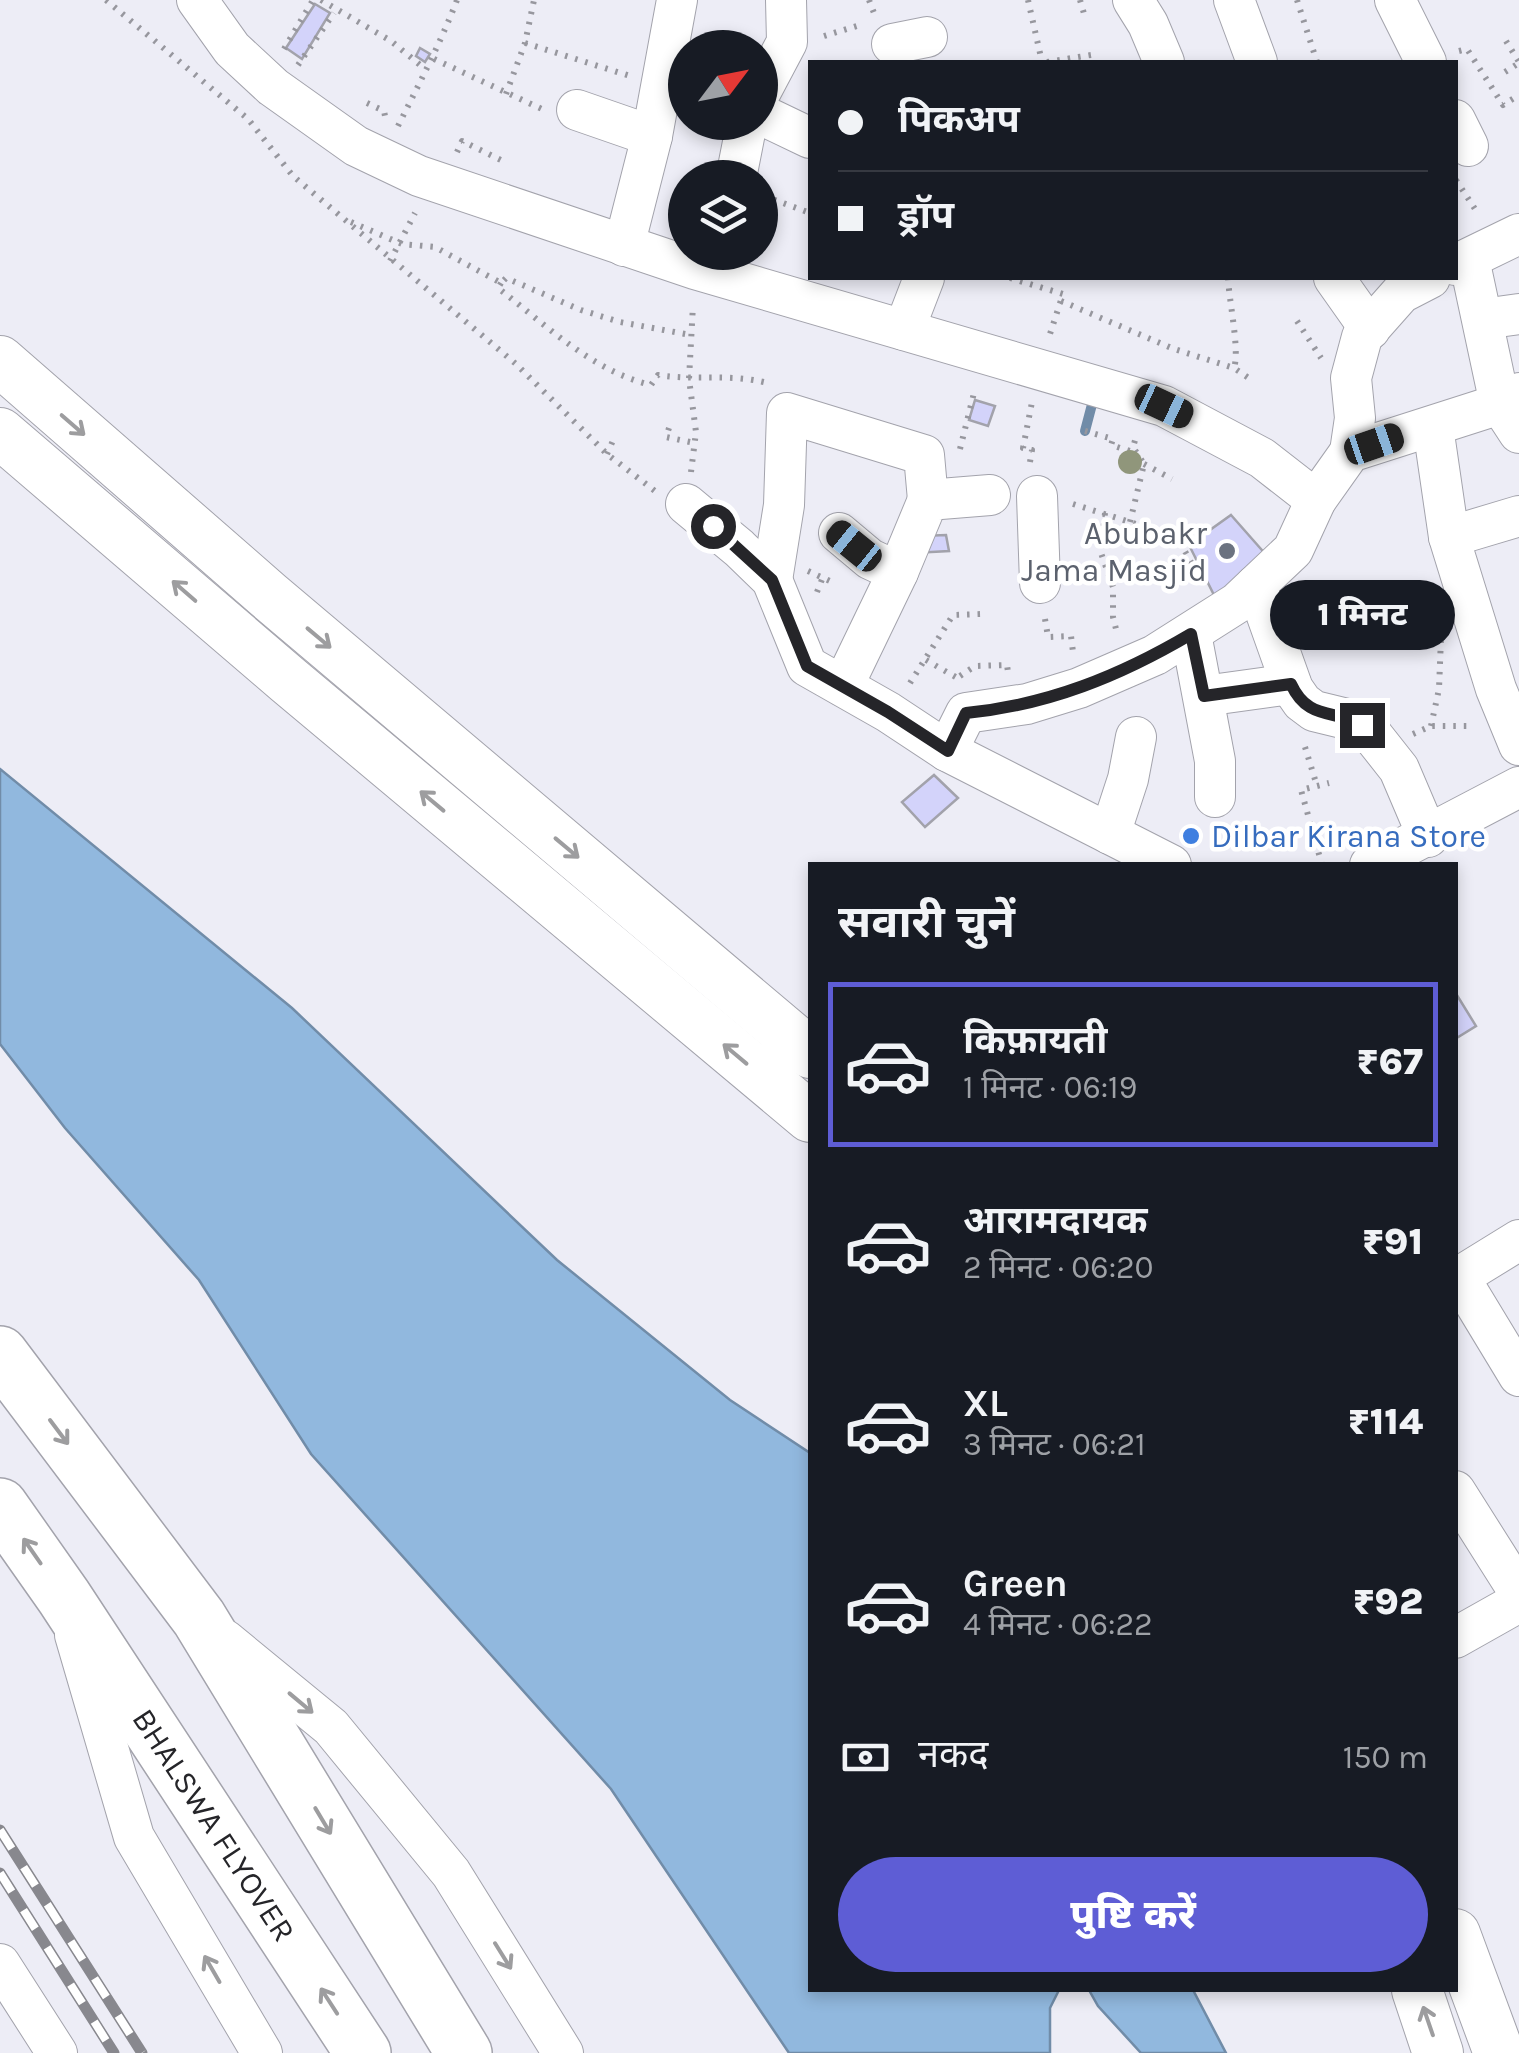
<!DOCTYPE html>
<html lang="hi">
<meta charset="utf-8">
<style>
:root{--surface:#171b24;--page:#20242c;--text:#f1f3f6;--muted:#9ea1a6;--line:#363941;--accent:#5e5dd5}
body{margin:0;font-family:Karla,"Noto Sans Devanagari",sans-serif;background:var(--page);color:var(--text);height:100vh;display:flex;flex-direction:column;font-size:38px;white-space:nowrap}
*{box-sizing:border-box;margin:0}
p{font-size:32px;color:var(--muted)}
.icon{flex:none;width:55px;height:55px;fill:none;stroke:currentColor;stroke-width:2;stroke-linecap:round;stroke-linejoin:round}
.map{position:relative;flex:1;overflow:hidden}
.panel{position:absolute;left:808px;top:862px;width:650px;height:1130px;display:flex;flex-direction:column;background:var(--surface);border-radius:0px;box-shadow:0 5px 15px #0003}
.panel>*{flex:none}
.banner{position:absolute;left:808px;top:60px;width:650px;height:220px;border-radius:0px;box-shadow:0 5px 15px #0003;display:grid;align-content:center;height:220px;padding:0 30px;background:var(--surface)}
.needle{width:65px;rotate:58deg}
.fabs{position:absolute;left:668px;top:30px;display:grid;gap:20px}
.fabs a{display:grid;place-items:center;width:110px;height:110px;border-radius:50%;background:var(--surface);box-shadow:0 5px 15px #0003;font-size:50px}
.end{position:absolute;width:45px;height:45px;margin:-22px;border:12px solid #252529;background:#fff;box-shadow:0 0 0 5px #fff}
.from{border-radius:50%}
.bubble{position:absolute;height:70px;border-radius:35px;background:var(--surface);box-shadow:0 5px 15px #0003;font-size:32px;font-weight:800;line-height:70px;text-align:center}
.car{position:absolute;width:30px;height:60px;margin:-30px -15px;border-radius:12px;box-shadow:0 0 8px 2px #0007;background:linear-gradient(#222 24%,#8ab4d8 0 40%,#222 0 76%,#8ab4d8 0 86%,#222 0)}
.banner b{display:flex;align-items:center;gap:35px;height:95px;font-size:38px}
.banner b+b{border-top:2px solid var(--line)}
.banner i{width:25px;height:25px;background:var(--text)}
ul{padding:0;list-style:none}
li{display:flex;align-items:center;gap:30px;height:165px;margin:0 20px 15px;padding:0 10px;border:5px solid transparent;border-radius:0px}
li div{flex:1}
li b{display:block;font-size:38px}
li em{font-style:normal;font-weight:800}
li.on{border-color:var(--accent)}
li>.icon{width:90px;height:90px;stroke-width:1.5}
h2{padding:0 30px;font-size:45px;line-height:120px}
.pay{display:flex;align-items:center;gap:25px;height:110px;padding:0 30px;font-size:38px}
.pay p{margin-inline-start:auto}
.cta{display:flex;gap:20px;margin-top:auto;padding:20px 30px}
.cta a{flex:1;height:115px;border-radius:60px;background:var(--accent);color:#fff;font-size:40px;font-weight:800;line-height:115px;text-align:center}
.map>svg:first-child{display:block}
.water{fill:#91b8de;stroke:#718ca8;stroke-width:2.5}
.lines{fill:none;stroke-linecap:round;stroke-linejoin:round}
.stream{stroke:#718ca8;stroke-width:10}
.building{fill:#d3d3fa;stroke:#a2a2ab;stroke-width:2.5}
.minor-casing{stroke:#a3a3ac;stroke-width:42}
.major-casing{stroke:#a3a3ac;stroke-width:52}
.highway-casing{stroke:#a3a3ac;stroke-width:58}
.path{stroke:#97979e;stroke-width:6;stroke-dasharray:2.5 8;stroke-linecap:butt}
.minor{stroke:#fff;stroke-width:40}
.major{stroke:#fff;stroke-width:50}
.highway{stroke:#fff;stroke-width:55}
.rail-casing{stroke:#88888e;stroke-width:11}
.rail{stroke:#fff;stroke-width:8;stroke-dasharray:22;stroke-linecap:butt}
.tree{fill:#90967b}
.oneway{stroke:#9d9d9f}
.route{stroke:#252529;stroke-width:12}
.worship-dot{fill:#6b7280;stroke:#fff;stroke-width:4}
.shop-dot{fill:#3f7fe0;stroke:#fff;stroke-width:4}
.labels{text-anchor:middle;stroke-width:9;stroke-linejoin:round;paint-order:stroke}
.worship-label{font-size:32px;fill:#5b616d;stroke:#fff;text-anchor:end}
.shop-label{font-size:32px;fill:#366cbe;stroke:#fff;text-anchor:start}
.street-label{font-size:32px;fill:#252529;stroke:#fff}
</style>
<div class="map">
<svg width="1519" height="2053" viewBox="0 0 1519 2053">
<rect width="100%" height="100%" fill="#ededf6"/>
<g class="water">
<polygon points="0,769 292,1008 557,1260 730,1400 810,1453 810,1990 1059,1990 1050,2008 1050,2053 789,2053 611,1789 311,1454 199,1280 65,1128 0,1044"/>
<polygon points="1089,1990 1193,1990 1226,2053 1141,2053 1098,2006"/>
</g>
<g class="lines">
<polyline class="stream" points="1085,431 1095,393"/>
</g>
<g class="building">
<polygon points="315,4 330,13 302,59 286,48"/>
<polygon points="420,48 430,54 425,62 416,56"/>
<polygon points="975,400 995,406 988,426 969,420"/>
<polygon points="1231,515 1268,557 1215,597 1189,545"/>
<polygon points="946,535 949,551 914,553 921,536"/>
<polygon points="934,775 958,798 925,827 902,802"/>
<polygon points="1455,992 1476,1026 1455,1039"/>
</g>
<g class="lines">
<defs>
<g id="minor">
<polyline points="197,0 232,49 273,87 356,146 419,176 695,269 1164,406 1262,458 1316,500"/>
<polyline points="1133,0 1148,24 1164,62"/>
<polyline points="1234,0 1257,62"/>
<polyline points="1395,0 1426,62"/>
<polyline points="892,44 927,37"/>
<polyline points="760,93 787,42 786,0"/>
<polyline points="577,110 652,136"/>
<polyline points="760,114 810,138"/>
<polyline points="1455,120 1468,146"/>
<polyline points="736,178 747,122"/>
<polyline points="624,246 652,136 677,0"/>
<polyline points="1469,259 1500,404 1519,433"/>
<polyline points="1455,265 1519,234"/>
<polyline points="1334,278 1370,329"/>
<polyline points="1483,319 1519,314"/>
<polyline points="904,330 924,278"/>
<polyline points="1433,427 1449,537 1496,689 1519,745"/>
<polyline points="1350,452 1355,418 1351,378 1362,337 1401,293 1430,278"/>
<polyline points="1037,496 1040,583"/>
<polyline points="686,504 739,548 772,580 807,666 888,712 947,751 1171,865"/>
<polyline points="839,533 870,559 898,572"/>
<polyline points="1449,537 1519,516"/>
<polyline points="772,580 784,505 787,413 924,455 928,500"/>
<polyline points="1256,585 1293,689 1302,702 1314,711 1355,721 1369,731 1399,769 1428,837"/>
<polyline points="1191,634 1215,761 1215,797"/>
<polyline points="843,686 898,572 928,500 990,495"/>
<polyline points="1204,696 1291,684"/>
<polyline points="947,751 966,713 1027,704 1079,688 1155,655 1237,603 1293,550 1316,500 1350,452 1500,404 1519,393"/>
<polyline points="1110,834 1128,779 1136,737"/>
<polyline points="1370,865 1519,787"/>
<polyline points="1519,1240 1459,1277 1519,1376"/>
<polyline points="1455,1491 1519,1592"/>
<polyline points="75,1635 134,1837 262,2053"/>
<polyline points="1455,1638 1519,1602"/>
<polyline points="225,1640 331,1727 451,1873 563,2053"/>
<polyline points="0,1964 57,2053"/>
</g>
<g id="major">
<polyline points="0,361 268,595 810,1053"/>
<polyline points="0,433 288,680 810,1117"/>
<polyline points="1455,1934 1499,2053"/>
<polyline points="1417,1990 1438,2053"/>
</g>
<g id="highway">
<polyline points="0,1354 199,1618 464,2053"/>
<polyline points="0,1506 64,1597 363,2053"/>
</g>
</defs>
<use href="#minor" class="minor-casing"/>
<use href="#major" class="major-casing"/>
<use href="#highway" class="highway-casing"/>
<g class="path">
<polyline points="106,0 248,119 293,176 516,364 607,454 655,491"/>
<polyline points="321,0 391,41 425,69"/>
<polyline points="869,0 874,13"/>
<polyline points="1028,0 1042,62"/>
<polyline points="1080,0 1085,17"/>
<polyline points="1297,0 1317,62"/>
<polyline points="824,36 860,25"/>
<polyline points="1506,41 1519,62"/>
<polyline points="525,43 630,76"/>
<polyline points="284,49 313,0"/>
<polyline points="1459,51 1467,49 1503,105 1519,95"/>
<polyline points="434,59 544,110"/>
<polyline points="1047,62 1091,55 1095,62"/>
<polyline points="298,65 334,13"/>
<polyline points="1505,72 1519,63"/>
<polyline points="506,94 525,43 534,0"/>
<polyline points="367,103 384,111 385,116"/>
<path d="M398 126C419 84 440 44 457 0"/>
<polyline points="457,152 462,141 505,162"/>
<polyline points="1456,180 1479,215"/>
<polyline points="764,196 810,213"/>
<polyline points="351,222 402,244 435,247 501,283 506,278 581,310 620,322 691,335"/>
<polyline points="390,261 415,213"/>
<polyline points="1010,278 1063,294 1049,337"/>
<path d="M1228 278C1229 301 1240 350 1234 368"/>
<path d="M501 283 498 288C546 325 592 371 651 385L658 375C698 381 728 373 768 383"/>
<polyline points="1061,301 1174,349 1234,368 1253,381"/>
<polyline points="1297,321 1321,358"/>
<polyline points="669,428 666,437 695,443"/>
<polyline points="1085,431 1113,439 1111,445 1136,453"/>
<polyline points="960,449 975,389"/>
<polyline points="607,454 615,436"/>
<polyline points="1030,462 1032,450 1023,448 1032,402"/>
<polyline points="1144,464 1172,479"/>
<polyline points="691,472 696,432 689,379 693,305"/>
<polyline points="1073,504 1177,537 1203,584"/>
<polyline points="1105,513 1101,553 1113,587 1113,617 1117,633"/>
<polyline points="1130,522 1144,464 1133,447 1137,434"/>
<polyline points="808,571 834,583"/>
<polyline points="817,592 823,577"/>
<polyline points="1045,619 1048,637 1071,636 1073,652"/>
<polyline points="1309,636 1334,634 1380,611 1435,619"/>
<polyline points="926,660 959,679"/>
<polyline points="960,676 975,666 1007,665 1008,672"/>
<polyline points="910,683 953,615 981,614"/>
<polyline points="1431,726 1439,689 1441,638"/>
<polyline points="1413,734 1431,726 1474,726"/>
<polyline points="1305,747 1317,786"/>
<polyline points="1322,865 1301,790 1329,783"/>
</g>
<use href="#minor" class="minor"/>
<use href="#major" class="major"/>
<use href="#highway" class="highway"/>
<defs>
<g id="rail">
<polyline points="0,1830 142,2053"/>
<polyline points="0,1873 114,2053"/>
</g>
</defs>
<use href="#rail" class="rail-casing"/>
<use href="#rail" class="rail"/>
</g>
<circle class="tree" cx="1130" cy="462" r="12"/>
<defs><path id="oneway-shaft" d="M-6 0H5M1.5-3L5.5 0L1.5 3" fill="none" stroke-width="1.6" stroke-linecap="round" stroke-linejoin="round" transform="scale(2.5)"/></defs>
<g class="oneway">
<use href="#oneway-shaft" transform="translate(73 425) rotate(41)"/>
<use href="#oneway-shaft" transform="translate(184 591) rotate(-139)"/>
<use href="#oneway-shaft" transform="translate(319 638) rotate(40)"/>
<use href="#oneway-shaft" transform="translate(432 801) rotate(-140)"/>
<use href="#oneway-shaft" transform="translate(567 848) rotate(40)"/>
<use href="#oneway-shaft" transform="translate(735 1054) rotate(-140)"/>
<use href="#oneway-shaft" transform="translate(59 1432) rotate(53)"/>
<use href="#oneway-shaft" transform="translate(32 1551) rotate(-125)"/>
<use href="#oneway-shaft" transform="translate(301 1703) rotate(40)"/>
<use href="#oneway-shaft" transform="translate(323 1821) rotate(59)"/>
<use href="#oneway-shaft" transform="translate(503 1956) rotate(58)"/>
<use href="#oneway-shaft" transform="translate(212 1969) rotate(-120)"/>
<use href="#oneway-shaft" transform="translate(329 2001) rotate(-123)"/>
<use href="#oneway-shaft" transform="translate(1428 2021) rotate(-109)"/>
</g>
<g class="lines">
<path class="route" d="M713 526 772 580 807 666 888 712 948 751 966 713C1048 705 1120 676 1191 634L1204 696 1291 684C1308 721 1334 709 1362 725"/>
</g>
<circle class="worship-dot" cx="1227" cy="551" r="10"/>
<circle class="shop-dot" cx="1191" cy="836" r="10"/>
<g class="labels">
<g class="worship-label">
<text x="1207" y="544">Abubakr<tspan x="1207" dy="37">Jama Masjid</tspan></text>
</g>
<g class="shop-label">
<text x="1211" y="847">Dilbar Kirana Store</text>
</g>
<g class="street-label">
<text transform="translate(214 1825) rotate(57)" y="11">BHALSWA FLYOVER</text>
</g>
</g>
</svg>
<div class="fabs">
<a><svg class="needle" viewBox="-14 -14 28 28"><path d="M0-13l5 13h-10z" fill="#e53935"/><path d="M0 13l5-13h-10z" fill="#9ea1a6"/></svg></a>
<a><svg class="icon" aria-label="layers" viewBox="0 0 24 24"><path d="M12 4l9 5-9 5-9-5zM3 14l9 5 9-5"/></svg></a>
</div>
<i class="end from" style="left:713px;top:526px"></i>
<i class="end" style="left:1362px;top:725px"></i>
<div class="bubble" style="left:1270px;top:580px;width:185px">1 मिनट</div>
<i class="car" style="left:1164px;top:406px;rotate:115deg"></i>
<i class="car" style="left:1374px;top:444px;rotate:71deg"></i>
<i class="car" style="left:854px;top:546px;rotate:309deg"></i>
<div class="banner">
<b><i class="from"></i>पिकअप</b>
<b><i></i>ड्रॉप</b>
</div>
<section class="panel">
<h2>सवारी चुनें</h2>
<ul>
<li class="on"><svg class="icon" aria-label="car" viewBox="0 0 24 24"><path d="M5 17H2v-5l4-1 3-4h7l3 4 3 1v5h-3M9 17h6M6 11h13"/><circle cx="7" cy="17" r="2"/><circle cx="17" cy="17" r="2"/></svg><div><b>किफ़ायती</b><p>1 मिनट · 06:19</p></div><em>₹67</em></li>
<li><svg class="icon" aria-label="car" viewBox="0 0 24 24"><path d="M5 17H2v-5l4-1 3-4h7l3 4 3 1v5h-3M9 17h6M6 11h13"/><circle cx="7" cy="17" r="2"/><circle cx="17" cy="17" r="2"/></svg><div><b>आरामदायक</b><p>2 मिनट · 06:20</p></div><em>₹91</em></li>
<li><svg class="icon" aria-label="car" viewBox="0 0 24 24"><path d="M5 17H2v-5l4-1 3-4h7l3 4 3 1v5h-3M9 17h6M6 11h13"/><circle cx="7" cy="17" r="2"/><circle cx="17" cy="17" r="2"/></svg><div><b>XL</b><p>3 मिनट · 06:21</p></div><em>₹114</em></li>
<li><svg class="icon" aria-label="car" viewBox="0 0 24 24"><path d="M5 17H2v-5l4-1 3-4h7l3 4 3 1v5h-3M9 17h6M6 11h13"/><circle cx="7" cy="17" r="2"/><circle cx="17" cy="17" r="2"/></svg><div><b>Green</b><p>4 मिनट · 06:22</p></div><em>₹92</em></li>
</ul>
<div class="pay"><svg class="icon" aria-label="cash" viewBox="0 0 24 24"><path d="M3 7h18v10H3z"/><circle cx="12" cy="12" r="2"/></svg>नकद<p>150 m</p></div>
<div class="cta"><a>पुष्टि करें</a></div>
</section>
</div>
